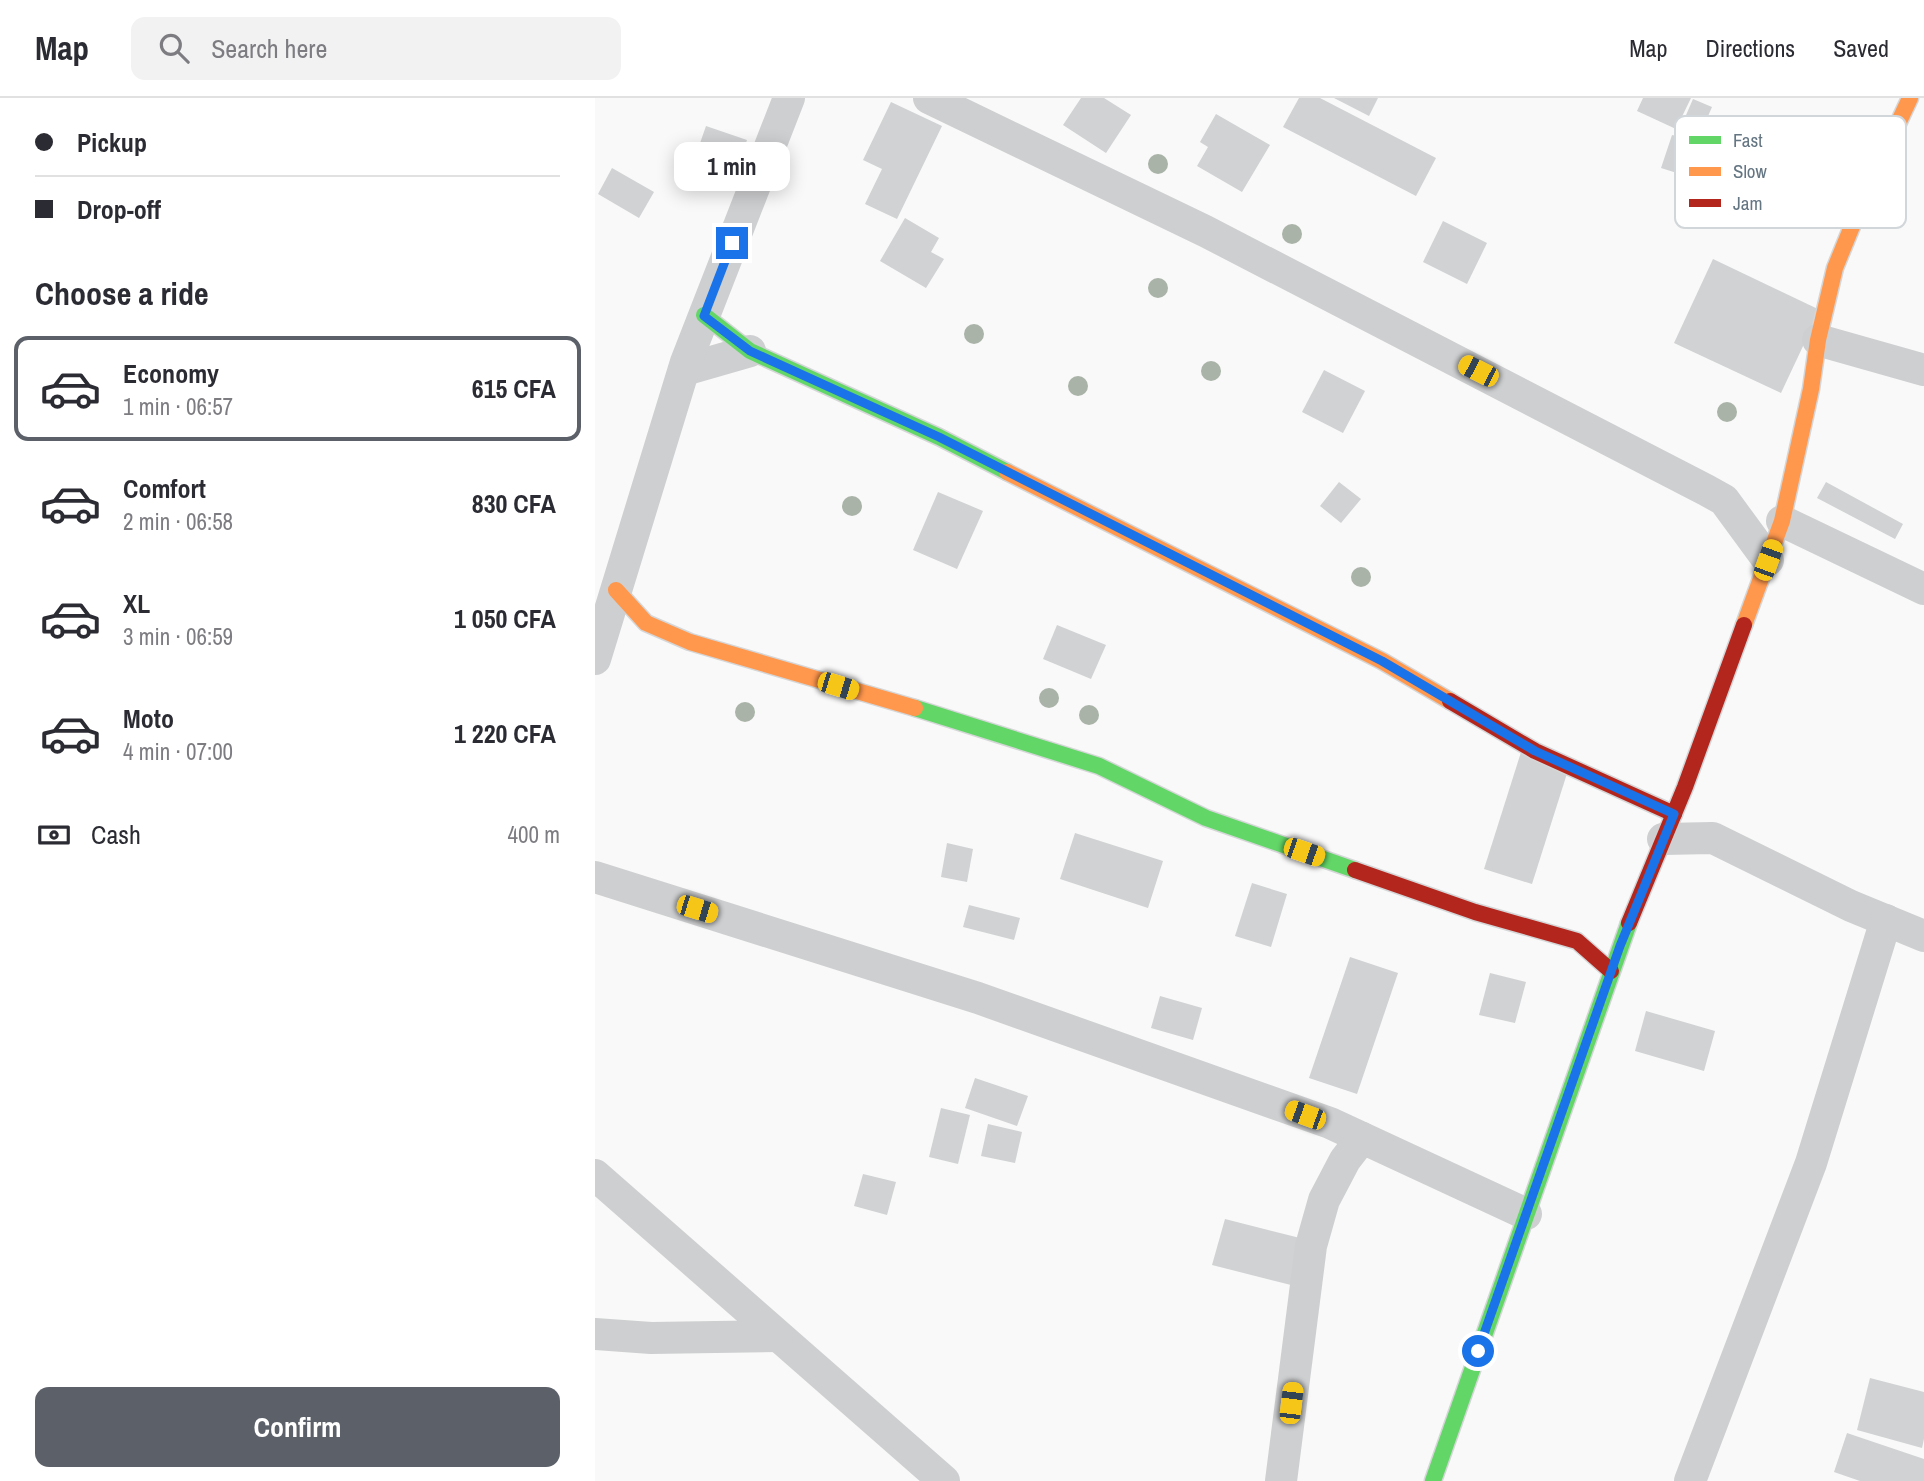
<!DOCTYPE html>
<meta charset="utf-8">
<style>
:root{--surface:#fff;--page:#f2f2f3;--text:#2b2b33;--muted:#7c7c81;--line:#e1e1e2;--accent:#5c6169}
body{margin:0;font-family:"Archivo Narrow",sans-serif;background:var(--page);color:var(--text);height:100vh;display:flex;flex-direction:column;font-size:26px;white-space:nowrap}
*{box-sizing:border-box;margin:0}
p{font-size:23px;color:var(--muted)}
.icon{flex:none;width:38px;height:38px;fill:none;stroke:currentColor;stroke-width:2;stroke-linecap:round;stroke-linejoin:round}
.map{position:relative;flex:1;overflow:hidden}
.details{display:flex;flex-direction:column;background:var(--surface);width:595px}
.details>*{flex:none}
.banner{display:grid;align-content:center;height:154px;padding:0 35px;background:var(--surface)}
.end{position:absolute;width:32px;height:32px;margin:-16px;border:9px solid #1a73e8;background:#fff;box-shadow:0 0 0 4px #fff}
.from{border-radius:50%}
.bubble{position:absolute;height:49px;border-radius:14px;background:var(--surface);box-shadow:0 4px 18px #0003;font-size:23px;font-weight:700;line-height:49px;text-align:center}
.car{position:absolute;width:21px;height:42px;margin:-21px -10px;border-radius:9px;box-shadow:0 0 5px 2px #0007;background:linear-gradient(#f5c518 24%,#345 0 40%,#f5c518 0 76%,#345 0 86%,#f5c518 0)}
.banner b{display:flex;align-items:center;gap:24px;height:66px;font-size:26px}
.banner b+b{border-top:2px solid var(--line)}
.banner i{width:18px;height:18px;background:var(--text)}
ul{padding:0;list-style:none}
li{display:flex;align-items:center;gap:21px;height:105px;margin:0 14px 10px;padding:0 21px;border:4px solid transparent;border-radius:14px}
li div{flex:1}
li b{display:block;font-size:26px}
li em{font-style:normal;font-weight:700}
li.selected{border-color:var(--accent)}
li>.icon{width:63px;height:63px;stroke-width:1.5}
h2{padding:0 35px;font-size:32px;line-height:84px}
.pay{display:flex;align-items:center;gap:18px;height:77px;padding:0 35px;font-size:26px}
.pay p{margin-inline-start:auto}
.button{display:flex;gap:14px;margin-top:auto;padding:14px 35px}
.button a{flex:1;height:80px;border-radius:14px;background:var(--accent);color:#fff;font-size:28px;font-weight:700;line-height:80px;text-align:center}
header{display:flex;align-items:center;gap:42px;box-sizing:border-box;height:98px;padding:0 35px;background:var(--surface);border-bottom:2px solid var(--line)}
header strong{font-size:33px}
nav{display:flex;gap:38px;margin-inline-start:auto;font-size:24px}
.search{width:490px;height:63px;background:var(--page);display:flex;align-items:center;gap:18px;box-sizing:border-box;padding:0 24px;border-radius:14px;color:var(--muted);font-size:26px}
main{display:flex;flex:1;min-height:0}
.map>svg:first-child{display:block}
.building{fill:#d0d2d3}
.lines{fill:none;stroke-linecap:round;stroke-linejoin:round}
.fast-casing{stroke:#d5d6d7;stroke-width:19}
.slow-casing{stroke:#d5d6d7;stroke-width:19}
.jam-casing{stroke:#d5d6d7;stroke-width:19}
.street{stroke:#cecfd0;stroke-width:32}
.fast{stroke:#63d668;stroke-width:16}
.slow{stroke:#ff974d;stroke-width:16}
.jam{stroke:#b3261e;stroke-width:16}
.tree{fill:#a9b3a7}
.route{stroke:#1a73e8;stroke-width:9}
.key{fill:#fff;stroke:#d1d6da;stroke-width:2}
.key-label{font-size:19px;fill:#657683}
</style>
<header>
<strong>Map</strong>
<div class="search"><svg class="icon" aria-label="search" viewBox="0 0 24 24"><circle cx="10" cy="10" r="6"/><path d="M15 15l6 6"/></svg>Search here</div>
<nav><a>Map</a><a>Directions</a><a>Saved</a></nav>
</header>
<main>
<section class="details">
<div class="banner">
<b><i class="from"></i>Pickup</b>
<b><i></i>Drop-off</b>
</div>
<h2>Choose a ride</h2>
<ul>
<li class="selected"><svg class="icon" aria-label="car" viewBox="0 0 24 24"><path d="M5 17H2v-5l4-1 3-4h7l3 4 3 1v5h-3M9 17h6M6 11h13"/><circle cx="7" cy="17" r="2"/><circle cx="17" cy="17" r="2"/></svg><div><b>Economy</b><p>1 min · 06:57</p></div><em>615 CFA</em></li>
<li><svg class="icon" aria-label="car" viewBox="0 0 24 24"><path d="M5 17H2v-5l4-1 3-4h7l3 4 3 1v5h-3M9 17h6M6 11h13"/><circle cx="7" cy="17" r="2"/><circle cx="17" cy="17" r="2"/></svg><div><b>Comfort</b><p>2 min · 06:58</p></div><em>830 CFA</em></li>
<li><svg class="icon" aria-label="car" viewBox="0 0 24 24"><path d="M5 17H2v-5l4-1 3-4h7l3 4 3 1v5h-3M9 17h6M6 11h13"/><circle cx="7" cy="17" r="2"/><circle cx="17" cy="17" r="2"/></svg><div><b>XL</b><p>3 min · 06:59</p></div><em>1 050 CFA</em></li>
<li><svg class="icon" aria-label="car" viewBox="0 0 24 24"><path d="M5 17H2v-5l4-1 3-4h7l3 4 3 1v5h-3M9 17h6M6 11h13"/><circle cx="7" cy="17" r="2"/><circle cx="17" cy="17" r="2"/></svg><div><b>Moto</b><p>4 min · 07:00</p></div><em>1 220 CFA</em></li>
</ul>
<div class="pay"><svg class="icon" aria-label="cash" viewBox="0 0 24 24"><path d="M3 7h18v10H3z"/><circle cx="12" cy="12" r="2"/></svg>Cash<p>400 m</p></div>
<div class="button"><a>Confirm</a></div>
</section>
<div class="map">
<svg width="1329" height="1383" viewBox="0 0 1329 1383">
<rect width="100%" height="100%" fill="#f9f9f9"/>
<g class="building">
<polygon points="486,0 509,0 536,17 511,55 468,27"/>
<polygon points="704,0 725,0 841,60 821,98 688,29"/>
<polygon points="739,0 783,0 774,18"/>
<polygon points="1048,0 1096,0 1081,31 1042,13"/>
<polygon points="1098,1 1117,9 1101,46 1096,43 1085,76 1066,70 1077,37 1082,38"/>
<polygon points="296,4 347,28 302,121 270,106 287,71 268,62"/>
<polygon points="621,16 675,47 647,94 602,68 613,49 605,44"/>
<polygon points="111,28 152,42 137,85 96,71"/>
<polygon points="17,70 59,94 44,120 3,96"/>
<polygon points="310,120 344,140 336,154 349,161 331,190 285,163"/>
<polygon points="848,123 892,145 872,186 828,164"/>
<polygon points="1118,161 1225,212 1186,295 1079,245"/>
<polygon points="729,272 770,293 748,335 707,314"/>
<polygon points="744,384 766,401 746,425 725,408"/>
<polygon points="1231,384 1308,426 1300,441 1222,400"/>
<polygon points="343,394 388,413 362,471 318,452"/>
<polygon points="462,527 511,547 496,581 448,561"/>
<polygon points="927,651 975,666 937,786 889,771"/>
<polygon points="480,735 568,763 553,810 465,781"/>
<polygon points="352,745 378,751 372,784 346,779"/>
<polygon points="657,785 692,796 676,849 640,838"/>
<polygon points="374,807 425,820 419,842 368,829"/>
<polygon points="755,859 803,875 762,996 714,980"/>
<polygon points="895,875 931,884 920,925 884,917"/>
<polygon points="565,898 607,910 598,942 556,930"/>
<polygon points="1051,913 1120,933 1109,973 1040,953"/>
<polygon points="380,980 433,998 422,1028 370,1010"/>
<polygon points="346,1010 375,1017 363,1066 334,1059"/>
<polygon points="393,1026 427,1034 420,1065 386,1058"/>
<polygon points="268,1076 301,1084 292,1117 259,1108"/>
<polygon points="630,1121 709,1141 696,1187 617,1167"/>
<polygon points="1275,1280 1329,1294 1329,1341 1327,1350 1262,1332"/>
<polygon points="1252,1335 1329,1361 1329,1383 1265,1383 1239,1374"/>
</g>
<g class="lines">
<defs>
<g id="fast">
<polyline points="109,217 155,253 344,339 412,374"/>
<polyline points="320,610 504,668 611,720 760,772"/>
<polyline points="838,1383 1034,825"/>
</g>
<g id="slow">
<polyline points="412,374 787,563 855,603"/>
<polyline points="21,492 51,525 95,544 320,610"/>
<polyline points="1149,527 1187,423 1216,291 1223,242 1240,170 1271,94 1315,0"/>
</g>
<g id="jam">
<polyline points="855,603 940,653 1079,716"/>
<polyline points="760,772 880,814 982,843 1016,873"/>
<polyline points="1034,825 1090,689 1149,527"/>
</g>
</defs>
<use href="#fast" class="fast-casing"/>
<use href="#slow" class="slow-casing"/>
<use href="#jam" class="jam-casing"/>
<g class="street">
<polyline points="334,0 610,133 1111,392 1129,402 1173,462"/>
<polyline points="1223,242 1329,272"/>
<polyline points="89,272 155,253"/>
<polyline points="1187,423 1329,491"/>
<polyline points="0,561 91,264 194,0"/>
<polyline points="1068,741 1118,740 1256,808 1329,838"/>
<polyline points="0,779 383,900 735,1025 931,1116"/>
<polyline points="0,1077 349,1383"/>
<polyline points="0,1236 56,1240 182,1238"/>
<polyline points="686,1383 716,1148 729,1102 750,1062 767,1040"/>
<polyline points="1095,1383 1216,1065 1291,822"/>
</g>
<use href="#fast" class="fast"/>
<use href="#slow" class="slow"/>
<use href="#jam" class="jam"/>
</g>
<g class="tree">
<circle cx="563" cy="66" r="10"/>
<circle cx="697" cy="136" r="10"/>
<circle cx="563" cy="190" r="10"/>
<circle cx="379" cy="236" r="10"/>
<circle cx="616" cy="273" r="10"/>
<circle cx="483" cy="288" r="10"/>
<circle cx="1132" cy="314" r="10"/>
<circle cx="257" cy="408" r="10"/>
<circle cx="766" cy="479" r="10"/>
<circle cx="454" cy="600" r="10"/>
<circle cx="150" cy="614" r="10"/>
<circle cx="494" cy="617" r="10"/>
</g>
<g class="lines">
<polyline class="route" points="137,145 109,218 155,253 344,339 787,563 940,653 1079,716 1025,848 883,1253"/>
</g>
<rect x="1080" y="18" width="231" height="112" rx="10" class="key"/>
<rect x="1094" y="38" width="32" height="8" fill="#63d668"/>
<rect x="1094" y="69" width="32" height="9" fill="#ff974d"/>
<rect x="1094" y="101" width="32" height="8" fill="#b3261e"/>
<g class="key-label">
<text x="1138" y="49">Fast</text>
<text x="1138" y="80">Slow</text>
<text x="1138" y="112">Jam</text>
</g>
</svg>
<i class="end from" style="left:883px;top:1253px"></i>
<i class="end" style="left:137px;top:145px"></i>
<div class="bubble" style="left:79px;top:44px;width:116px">1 min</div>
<i class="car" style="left:883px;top:273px;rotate:297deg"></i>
<i class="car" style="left:1173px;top:462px;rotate:20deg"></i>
<i class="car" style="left:243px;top:588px;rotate:107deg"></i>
<i class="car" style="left:709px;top:754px;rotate:109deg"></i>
<i class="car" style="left:102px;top:811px;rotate:107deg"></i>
<i class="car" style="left:710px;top:1017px;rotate:290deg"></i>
<i class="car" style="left:696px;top:1305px;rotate:7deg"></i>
</div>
</main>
